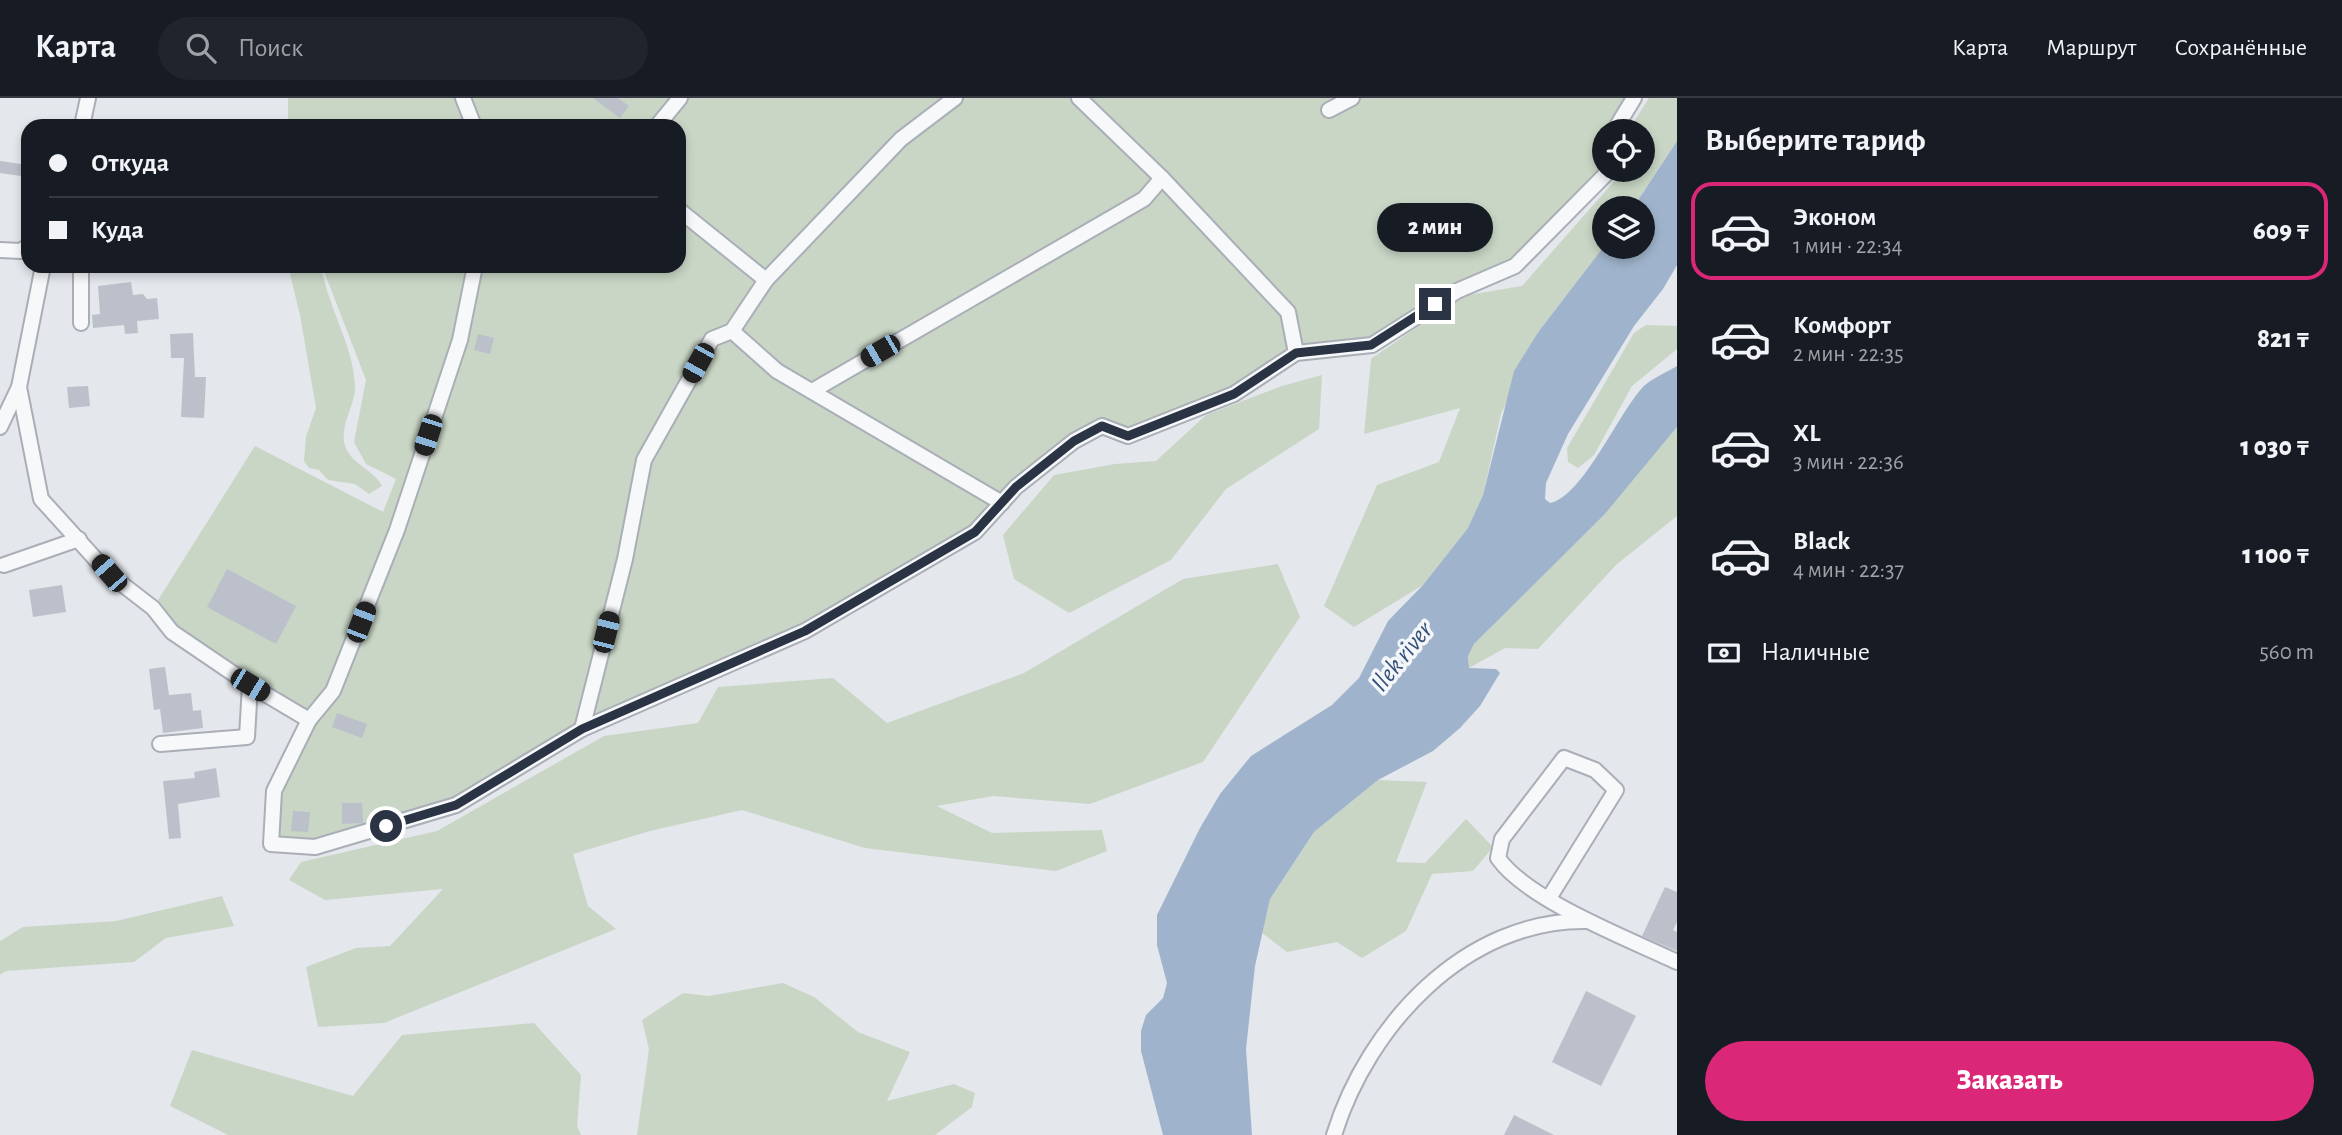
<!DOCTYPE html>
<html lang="ru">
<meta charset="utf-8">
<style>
:root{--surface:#171b24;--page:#20242c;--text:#f1f3f6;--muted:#9ea1a6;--line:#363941;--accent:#db2777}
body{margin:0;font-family:"Alegreya Sans",sans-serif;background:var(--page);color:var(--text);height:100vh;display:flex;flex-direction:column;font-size:26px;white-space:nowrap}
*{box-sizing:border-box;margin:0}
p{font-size:23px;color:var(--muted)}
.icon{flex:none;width:38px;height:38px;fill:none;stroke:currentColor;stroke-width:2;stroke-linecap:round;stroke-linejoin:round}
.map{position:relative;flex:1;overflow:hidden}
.side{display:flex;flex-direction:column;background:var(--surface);width:665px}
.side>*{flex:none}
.banner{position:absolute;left:21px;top:21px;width:665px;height:154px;border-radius:21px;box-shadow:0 4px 10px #0003;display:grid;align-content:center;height:154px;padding:0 28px;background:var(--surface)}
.fabs{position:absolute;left:1592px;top:21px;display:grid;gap:14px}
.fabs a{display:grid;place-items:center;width:63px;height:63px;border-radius:50%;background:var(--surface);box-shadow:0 4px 10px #0003;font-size:35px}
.end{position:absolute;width:32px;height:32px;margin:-16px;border:9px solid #2b3445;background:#fff;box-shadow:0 0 0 4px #fff}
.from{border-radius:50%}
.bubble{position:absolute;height:49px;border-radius:24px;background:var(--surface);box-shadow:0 4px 10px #0003;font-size:23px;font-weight:800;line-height:49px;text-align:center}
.car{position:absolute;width:21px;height:42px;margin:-21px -10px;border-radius:9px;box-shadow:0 0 5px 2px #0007;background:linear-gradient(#222 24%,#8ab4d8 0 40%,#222 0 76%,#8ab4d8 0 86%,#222 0)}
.banner b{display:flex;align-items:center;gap:24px;height:66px;font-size:26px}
.banner b+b{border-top:2px solid var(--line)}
.banner i{width:18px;height:18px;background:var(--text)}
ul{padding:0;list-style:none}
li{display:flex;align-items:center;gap:21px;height:98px;margin:0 14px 10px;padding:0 14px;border:4px solid transparent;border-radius:21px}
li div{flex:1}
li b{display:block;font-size:26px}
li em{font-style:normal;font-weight:800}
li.current{border-color:var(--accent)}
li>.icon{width:63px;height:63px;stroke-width:1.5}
h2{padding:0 28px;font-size:32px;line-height:84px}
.pay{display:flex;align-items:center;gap:18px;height:77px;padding:0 28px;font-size:26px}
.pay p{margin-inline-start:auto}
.cta{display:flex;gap:14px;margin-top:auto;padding:14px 28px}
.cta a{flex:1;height:80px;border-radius:42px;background:var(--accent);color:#fff;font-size:28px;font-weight:800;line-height:80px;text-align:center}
header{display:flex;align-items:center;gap:42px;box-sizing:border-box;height:98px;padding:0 35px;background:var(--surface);border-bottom:2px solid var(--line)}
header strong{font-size:33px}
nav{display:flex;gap:38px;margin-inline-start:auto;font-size:24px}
.search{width:490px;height:63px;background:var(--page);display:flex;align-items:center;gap:18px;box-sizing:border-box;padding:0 24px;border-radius:38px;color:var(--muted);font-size:26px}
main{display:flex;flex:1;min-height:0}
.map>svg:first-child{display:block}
.green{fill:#c9d6c5}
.water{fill:#9fb4cc}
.building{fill:#bbc0ca}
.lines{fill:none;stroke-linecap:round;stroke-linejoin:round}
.minor-casing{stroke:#a9aeb7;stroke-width:18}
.minor{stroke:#f7f8fa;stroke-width:14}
.route{stroke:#2b3445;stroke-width:9}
.labels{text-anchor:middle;stroke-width:7;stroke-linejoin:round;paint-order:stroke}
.water-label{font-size:26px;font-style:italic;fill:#34527a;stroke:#f4f6f9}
</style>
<header>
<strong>Карта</strong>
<div class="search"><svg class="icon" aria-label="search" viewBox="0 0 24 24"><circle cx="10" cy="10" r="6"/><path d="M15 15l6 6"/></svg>Поиск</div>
<nav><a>Карта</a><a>Маршрут</a><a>Сохранённые</a></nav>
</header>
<main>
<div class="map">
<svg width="1677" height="1037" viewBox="0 0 1677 1037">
<rect width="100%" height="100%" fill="#e4e7ec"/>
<g class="green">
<polygon points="288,0 1634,0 1614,33 1605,33 1605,72 1515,168 1372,247 1296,255 1234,296 1128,338 1102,328 1074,343 975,434 805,533 582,631 456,707 315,749 271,746 274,693 308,622 250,587 153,510 255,348 383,414 396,381 366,366 354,344 366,282 322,168 679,168 679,28 288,28"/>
<polygon points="1649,0 1677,0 1677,43 1633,110 1605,110 1605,147 1539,233 1501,316 1483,397 1468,430 1423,487 1354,529 1324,508 1377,387 1439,364 1460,310 1364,336 1371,261 1462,198 1522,188 1624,72 1643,72 1643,33 1628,33"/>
<path d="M288 168H316L323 177C331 215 355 252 355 291 354 310 338 330 346 350 353 367 374 372 382 388L369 396 355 386 328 382 319 372 309 370 304 363 306 339 316 310 300 217Z"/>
<polygon points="1646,227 1677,228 1677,251 1632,288 1594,357 1578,370 1568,364 1567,350 1634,235"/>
<polygon points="1322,277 1319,331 1226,391 1171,462 1069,515 1014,481 1003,437 1054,377 1115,366 1156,363 1206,317 1282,288"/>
<polygon points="1677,329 1677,418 1616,467 1538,551 1505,550 1469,570 1468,558 1474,546 1605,416"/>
<polygon points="1278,466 1300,519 1203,664 1090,706 993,698 937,708 992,735 1102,732 1107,753 1056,773 865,750 742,712 650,733 573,756 588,808 616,831 384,925 318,929 306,869 356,850 390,848 443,791 325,802 289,782 301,764 437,733 604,638 698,625 718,589 833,580 887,625 1024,575 1183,481"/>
<polygon points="1378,682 1427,684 1396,764 1425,765 1466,721 1493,749 1473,773 1432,776 1406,833 1362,860 1337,844 1287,854 1262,835 1270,801 1314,734"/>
<polygon points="222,798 234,828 166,840 134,864 6,873 0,877 0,843 23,829 116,823"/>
<polygon points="783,885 814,899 858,934 910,954 887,1003 954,986 975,995 972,1009 935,1037 637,1037 649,951 642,922 683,895 709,898"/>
<polygon points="534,925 581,977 577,1028 581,1037 228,1037 170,1008 192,952 353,998 402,937"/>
</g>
<path class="water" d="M1677 43V167L1663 191 1634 228 1568 336 1546 385 1545 401 1550 405C1583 399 1619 313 1644 288 1653 280 1667 274 1677 268V329L1605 416 1474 546 1468 558 1469 570 1496 571 1500 575 1480 608 1460 630 1433 653 1378 682 1314 734 1270 801 1255 868 1246 951 1252 1037H1163L1141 953V933L1146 917 1163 900 1167 885 1157 847V817L1200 730 1220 696 1251 658 1332 607 1359 580 1388 523 1423 487 1468 430 1483 397 1514 273 1539 233 1605 147 1643 149V110H1633Z"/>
<g class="building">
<polygon points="593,0 618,0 629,8 620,20"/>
<polygon points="0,63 28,67 28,79 0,75"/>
<polygon points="131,184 133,197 143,196 147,201 157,200 159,221 137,223 138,235 125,236 124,227 93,230 92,217 100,216 98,188"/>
<polygon points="193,235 195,279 206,279 204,320 181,319 184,260 171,260 170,236"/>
<polygon points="478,236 494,240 490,256 474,252"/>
<polygon points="88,288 90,308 69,310 67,289"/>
<polygon points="227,471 296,508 276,546 207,509"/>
<polygon points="62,487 66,514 33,519 29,492"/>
<polygon points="165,569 169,597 191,595 193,613 201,612 203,630 163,635 160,611 154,612 149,571"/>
<polygon points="337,615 367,626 362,640 332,629"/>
<polygon points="216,670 220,699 178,706 181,740 169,741 163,683 195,680 194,674"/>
<polygon points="342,705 362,705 363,725 342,726"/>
<polygon points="293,713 310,714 308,734 291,733"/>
<polygon points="1665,789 1677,794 1677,824 1673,832 1677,834 1677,853 1642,838"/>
<polygon points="1586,893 1636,918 1601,988 1552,964"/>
<polygon points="1514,1017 1554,1037 1504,1037"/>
</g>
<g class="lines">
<defs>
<g id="minor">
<polyline points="463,0 474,28"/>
<polyline points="1079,0 1162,80 1288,214 1296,255"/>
<polyline points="1329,12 1352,0"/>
<polyline points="82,28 88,0"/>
<polyline points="657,28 680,0"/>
<polyline points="1614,33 1634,0"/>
<polyline points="679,112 766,182"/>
<polyline points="0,152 21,153 28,148"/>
<polyline points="43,168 19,289 41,401 109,476 153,510 172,534 250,587 309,622 274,693 271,746 315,749 456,707 582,631 805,533 975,434 1016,389 1074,343 1102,328 1128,338 1234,296 1296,255 1372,247 1457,193 1515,168 1606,76 1607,72"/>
<polyline points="81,168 81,225"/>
<polyline points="732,233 777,273 1002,405"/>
<polyline points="812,293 1144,101 1162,80"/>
<polyline points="0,329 19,289"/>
<polyline points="4,467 79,441"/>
<polyline points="309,622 333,593 397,432 460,242 475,168"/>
<polyline points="582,631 625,461 644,362 712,241 732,233 766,182 901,41 955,0"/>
<polyline points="160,646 247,639 250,587"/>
<path d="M1549 800 1616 692 1595 672 1564 660 1502 741 1498 760C1527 802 1629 841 1677 864"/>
<path d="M1334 1037C1368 927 1466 821 1587 823"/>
</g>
</defs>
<use href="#minor" class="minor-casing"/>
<use href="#minor" class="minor"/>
</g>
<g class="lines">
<polyline class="route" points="386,728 456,707 582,631 805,533 975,434 1016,389 1074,343 1102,328 1128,338 1234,296 1296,255 1371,247 1435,206"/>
</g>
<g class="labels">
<g class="water-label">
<text transform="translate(1401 558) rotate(-51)" y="9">Ilek river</text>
</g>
</g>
</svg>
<div class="fabs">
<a><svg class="icon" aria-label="locate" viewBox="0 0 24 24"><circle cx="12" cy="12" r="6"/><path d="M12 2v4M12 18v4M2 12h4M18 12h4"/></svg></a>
<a><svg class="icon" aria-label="layers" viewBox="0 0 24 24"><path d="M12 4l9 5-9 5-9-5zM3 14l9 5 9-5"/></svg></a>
</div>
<i class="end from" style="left:386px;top:728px"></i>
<i class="end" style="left:1435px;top:206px"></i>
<div class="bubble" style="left:1377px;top:105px;width:116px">2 мин</div>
<i class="car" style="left:880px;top:253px;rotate:240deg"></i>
<i class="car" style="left:698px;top:265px;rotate:209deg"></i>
<i class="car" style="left:428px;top:337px;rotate:198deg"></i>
<i class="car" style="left:109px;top:475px;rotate:319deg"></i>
<i class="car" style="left:361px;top:524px;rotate:21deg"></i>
<i class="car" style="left:606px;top:534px;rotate:14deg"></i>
<i class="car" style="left:250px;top:587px;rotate:121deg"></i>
<div class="banner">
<b><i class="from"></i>Откуда</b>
<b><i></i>Куда</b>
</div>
</div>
<section class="side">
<h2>Выберите тариф</h2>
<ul>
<li class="current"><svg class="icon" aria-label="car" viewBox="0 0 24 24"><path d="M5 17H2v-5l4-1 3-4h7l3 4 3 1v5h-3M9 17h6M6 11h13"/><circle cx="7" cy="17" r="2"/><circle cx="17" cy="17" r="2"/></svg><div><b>Эконом</b><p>1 мин · 22:34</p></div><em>609 ₸</em></li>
<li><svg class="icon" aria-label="car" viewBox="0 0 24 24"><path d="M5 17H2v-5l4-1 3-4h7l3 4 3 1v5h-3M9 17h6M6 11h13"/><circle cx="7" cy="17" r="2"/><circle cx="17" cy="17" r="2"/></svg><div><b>Комфорт</b><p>2 мин · 22:35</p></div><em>821 ₸</em></li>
<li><svg class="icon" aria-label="car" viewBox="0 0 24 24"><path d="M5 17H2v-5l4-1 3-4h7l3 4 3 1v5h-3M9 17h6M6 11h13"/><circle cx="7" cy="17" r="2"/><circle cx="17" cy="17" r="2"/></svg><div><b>XL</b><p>3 мин · 22:36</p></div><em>1 030 ₸</em></li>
<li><svg class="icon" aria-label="car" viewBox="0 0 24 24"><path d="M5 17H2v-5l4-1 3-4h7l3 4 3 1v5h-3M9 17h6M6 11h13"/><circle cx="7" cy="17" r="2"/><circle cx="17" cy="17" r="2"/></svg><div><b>Black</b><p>4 мин · 22:37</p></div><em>1 100 ₸</em></li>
</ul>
<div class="pay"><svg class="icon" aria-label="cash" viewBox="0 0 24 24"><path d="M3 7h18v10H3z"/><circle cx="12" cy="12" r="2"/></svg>Наличные<p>560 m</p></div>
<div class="cta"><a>Заказать</a></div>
</section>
</main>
